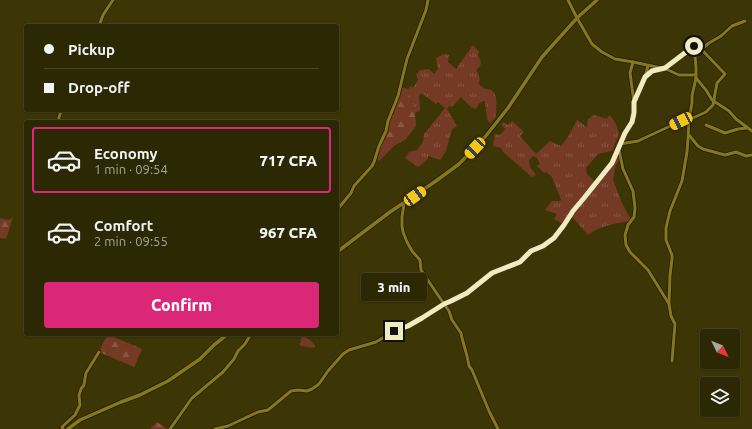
<!DOCTYPE html>
<meta charset="utf-8">
<style>
:root{--surface:#2d2804;--page:#393413;--text:#f1f3f6;--muted:#a7a69a;--line:#484426;--accent:#db2777}
body{margin:0;font-family:Ubuntu,sans-serif;background:var(--page);color:var(--text);height:100vh;display:flex;flex-direction:column;font-size:15px;white-space:nowrap}
*{box-sizing:border-box;margin:0}
p{font-size:13px;color:var(--muted)}
.icon{flex:none;width:22px;height:22px;fill:none;stroke:currentColor;stroke-width:2;stroke-linecap:round;stroke-linejoin:round}
.map{position:relative;flex:1;overflow:hidden}
.drawer{position:absolute;left:24px;top:120px;width:315px;height:216px;display:flex;flex-direction:column;background:var(--surface);border-radius:4px;box-shadow:0 1px 3px #0004,0 0 0 1px var(--line)}
.drawer>*{flex:none}
.banner{position:absolute;left:24px;top:24px;width:315px;height:88px;border-radius:4px;box-shadow:0 1px 3px #0004,0 0 0 1px var(--line);display:grid;align-content:center;height:88px;padding:0 20px;background:var(--surface)}
.needle{width:26px;rotate:133deg}
.controls{position:absolute;left:700px;top:329px;display:grid;gap:8px}
.controls a{display:grid;place-items:center;width:40px;height:40px;border-radius:4px;background:var(--surface);box-shadow:0 1px 3px #0004,0 0 0 1px var(--line);font-size:20px}
.end{position:absolute;width:18px;height:18px;margin:-9px;border:5px solid #f1ebc2;background:#111;box-shadow:0 0 0 2px #111}
.from{border-radius:50%}
.bubble{position:absolute;height:28px;border-radius:4px;background:var(--surface);box-shadow:0 1px 3px #0004,0 0 0 1px var(--line);font-size:13px;font-weight:800;line-height:28px;text-align:center}
.car{position:absolute;width:12px;height:24px;margin:-12px -6px;border-radius:5px;box-shadow:0 0 3px 1px #0007;background:linear-gradient(#f5c518 24%,#345 0 40%,#f5c518 0 76%,#345 0 86%,#f5c518 0)}
.banner b{display:flex;align-items:center;gap:14px;height:38px;font-size:15px}
.banner b+b{border-top:1px solid var(--line)}
.banner i{width:10px;height:10px;background:var(--text)}
ul{padding:7px 0 0;list-style:none}
li{display:flex;align-items:center;gap:12px;height:66px;margin:0 8px 6px;padding:0 12px;border:2px solid transparent;border-radius:4px}
li div{flex:1}
li b{display:block;font-size:15px}
li em{font-style:normal;font-weight:800}
li.current{border-color:var(--accent)}
li>.icon{width:36px;height:36px;stroke-width:1.5}
.cta{display:flex;gap:8px;margin-top:auto;padding:8px 20px}
.cta a{flex:1;height:46px;border-radius:4px;background:var(--accent);color:#fff;font-size:16px;font-weight:800;line-height:46px;text-align:center}
.map>svg:first-child{display:block}
.grass{fill:url(#grass-tufts)}
.forest{fill:url(#forest-firs)}
.lines{fill:none;stroke-linecap:round;stroke-linejoin:round}
.minor-casing{stroke:#211d03;stroke-width:4.5}
.tertiary-casing{stroke:#211d03;stroke-width:5}
.minor{stroke:#86781f;stroke-width:3}
.tertiary{stroke:#86781f;stroke-width:3.5}
.route{stroke:#f1ebc2;stroke-width:5}
</style>
<div class="map">
<svg width="752" height="429" viewBox="0 0 752 429">
<defs>
<pattern id="grass-tufts" width="24" height="20" patternUnits="userSpaceOnUse"><rect width="24" height="20" fill="#753a24"/><path d="M3 7l-1-3M5 7V3M7 7l1-3M15 17l-1-3M17 17v-4M19 17l1-3" fill="none" stroke="#895742"/></pattern>
<pattern id="forest-firs" width="22" height="20" patternUnits="userSpaceOnUse"><rect width="22" height="20" fill="#753a24"/><path d="M5 1l3.5 6h-7zM16 11l3.5 6h-7z" fill="#895742"/></pattern>
</defs>
<rect width="100%" height="100%" fill="#3c3505"/>
<g class="grass">
<path d="M473 45 479 52 478 55C481 62 483 65 476 70 480 75 480 78 479 84L485 89C500 88 496 106 496 117L490 123 487 119 485 102 484 101 479 103 476 109 471 107 461 97 452 107 449 106 447 109 457 126 452 129 446 151 440 160 428 156V159L418 167 405 158 409 152 417 150 423 142 424 134 445 108 438 102 436 104 435 103 421 93 419 96 420 111 415 113 408 89 411 86 413 88 418 80 416 75 420 70 429 69 434 74 438 69 436 58 444 54 449 55 448 62 456 69Z"/>
<path d="M594 115 607 119 609 115C615 119 617 127 619 134L612 151 598 154 586 168 587 174 595 182 610 164 614 156 620 157V160L616 164 613 180 622 203 631 220 630 221C617 223 598 226 588 235L572 217 565 225 554 219 557 214 545 210 552 201H560L561 200 552 177 546 172 544 173 537 166 540 164 537 158 533 156 529 160 530 167 536 175 532 177 503 152 501 148 493 146 495 134 500 135 505 129 501 124 503 122 508 125 512 121 524 132 520 136 536 154 550 141 561 146 568 137 577 120 587 127 588 119Z"/>
<polygon points="302,335 311,341 315,346 314,348 301,346 299,344 301,342"/>
</g>
<g class="forest">
<polygon points="400,87 408,89 415,112 416,126 406,139 394,146 379,161 375,158"/>
<polygon points="13,217 6,239 0,238 0,218 9,220"/>
<polygon points="109,335 142,349 134,367 99,352 105,339"/>
<polygon points="157,422 167,429 150,429"/>
</g>
<g class="lines">
<defs>
<g id="minor">
<polyline points="99,26 103,15 113,0"/>
<polyline points="695,56 701,52 703,48 709,43 721,36 732,26 745,21"/>
<polyline points="633,62 666,69 679,75 694,75 696,74"/>
<path d="M645 77C653 68 656 72 666 67L694 46 696 67V78L692 96V103L689 119 688 139 687 152 682 181 670 211 666 228V240L672 255V259L670 275 669 304"/>
<polyline points="696,78 706,90 712,100 729,111 736,119 752,131"/>
<polyline points="635,100 645,77 648,66"/>
<polyline points="58,122 60,114 63,110"/>
<polyline points="706,125 725,133 738,129 747,128"/>
<polyline points="689,135 698,146 703,149 725,155 736,152 746,156 752,155"/>
<polyline points="620,144 638,141 681,121 695,117 706,112 713,105 717,83 725,74 703,51"/>
<polyline points="619,150 623,169 633,191 635,208 634,217 628,225 625,235 626,245 630,252 648,270 669,304 671,316 675,324 672,361"/>
<polyline points="404,204 402,217 402,226 403,232 407,242 412,251 420,260 421,270 444,304 449,311 452,320 461,333 462,338 467,356 469,366 472,370 489,411 498,429"/>
<polyline points="337,210 351,193 354,186 372,166 374,162 379,146 386,131 388,121 398,96 407,59 426,10 428,0"/>
<polyline points="63,429 62,427 63,426 75,415 80,405 79,395 81,389 84,385 86,373 99,352"/>
<polyline points="170,429 192,398 223,372 234,359 238,351 245,344 251,334"/>
<polyline points="215,429 228,426 258,412 268,410 291,391 298,390 307,391 312,389 319,384 328,371 343,354 349,350 376,342 394,331 408,326 422,318 444,304 451,301 470,291 492,273 520,262 531,251 543,246 554,238 564,225 573,211 584,198 612,163 625,133 632,122 634,113 634,102 630,73 633,62 615,59 602,52 592,44 577,18 568,0"/>
</g>
<g id="tertiary">
<polyline points="337,252 390,212 436,181 459,164 485,137 508,108 542,57 577,18 597,0"/>
<polyline points="68,429 80,420 121,402 140,395 168,381 200,359 214,345 228,334"/>
</g>
</defs>
<use href="#minor" class="minor-casing"/>
<use href="#tertiary" class="tertiary-casing"/>
<use href="#minor" class="minor"/>
<use href="#tertiary" class="tertiary"/>
</g>
<g class="lines">
<polyline class="route" points="394,331 408,326 422,318 444,304 451,301 467,293 492,273 520,262 531,251 543,246 554,238 564,225 573,211 584,198 612,163 625,133 632,122 634,113 634,102 645,77 652,71 665,68 694,46"/>
</g>
</svg>
<div class="controls">
<a><svg class="needle" viewBox="-14 -14 28 28"><path d="M0-13l5 13h-10z" fill="#e53935"/><path d="M0 13l5-13h-10z" fill="#a7a69a"/></svg></a>
<a><svg class="icon" aria-label="layers" viewBox="0 0 24 24"><path d="M12 4l9 5-9 5-9-5zM3 14l9 5 9-5"/></svg></a>
</div>
<i class="end from" style="left:694px;top:46px"></i>
<i class="end" style="left:394px;top:331px"></i>
<div class="bubble" style="left:361px;top:273px;width:66px">3 min</div>
<i class="car" style="left:681px;top:121px;rotate:244deg"></i>
<i class="car" style="left:475px;top:148px;rotate:223deg"></i>
<i class="car" style="left:415px;top:196px;rotate:55deg"></i>
<div class="banner">
<b><i class="from"></i>Pickup</b>
<b><i></i>Drop-off</b>
</div>
<section class="drawer">
<ul>
<li class="current"><svg class="icon" aria-label="car" viewBox="0 0 24 24"><path d="M5 17H2v-5l4-1 3-4h7l3 4 3 1v5h-3M9 17h6M6 11h13"/><circle cx="7" cy="17" r="2"/><circle cx="17" cy="17" r="2"/></svg><div><b>Economy</b><p>1 min · 09:54</p></div><em>717 CFA</em></li>
<li><svg class="icon" aria-label="car" viewBox="0 0 24 24"><path d="M5 17H2v-5l4-1 3-4h7l3 4 3 1v5h-3M9 17h6M6 11h13"/><circle cx="7" cy="17" r="2"/><circle cx="17" cy="17" r="2"/></svg><div><b>Comfort</b><p>2 min · 09:55</p></div><em>967 CFA</em></li>
</ul>
<div class="cta"><a>Confirm</a></div>
</section>
</div>
